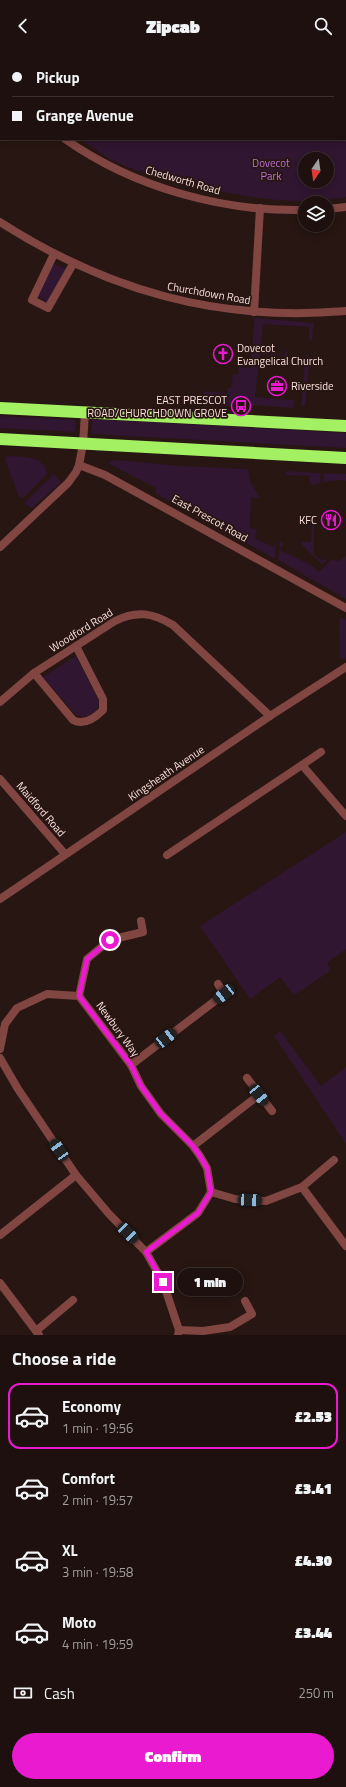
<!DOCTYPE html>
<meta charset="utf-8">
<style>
:root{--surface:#1d100e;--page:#2a1e1c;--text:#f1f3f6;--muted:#a09d9e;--line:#3b302e;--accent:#e91ad0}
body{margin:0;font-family:"Titillium Web",sans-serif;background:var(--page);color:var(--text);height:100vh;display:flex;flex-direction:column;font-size:15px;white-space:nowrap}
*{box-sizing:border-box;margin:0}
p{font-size:13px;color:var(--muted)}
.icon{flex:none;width:22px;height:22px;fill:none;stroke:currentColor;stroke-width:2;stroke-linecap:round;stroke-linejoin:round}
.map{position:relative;height:1283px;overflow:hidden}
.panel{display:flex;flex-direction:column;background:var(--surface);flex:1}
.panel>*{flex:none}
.hud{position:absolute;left:0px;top:0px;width:346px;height:88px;box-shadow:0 2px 10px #0003,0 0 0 1px var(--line);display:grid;align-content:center;height:88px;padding:0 12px;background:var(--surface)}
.needle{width:26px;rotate:193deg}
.buttons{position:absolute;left:298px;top:100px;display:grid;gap:8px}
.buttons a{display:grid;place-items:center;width:36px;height:36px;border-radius:50%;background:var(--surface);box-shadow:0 2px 10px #0003,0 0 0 1px var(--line);font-size:20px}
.end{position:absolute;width:18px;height:18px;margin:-9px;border:5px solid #e91ad0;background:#fff;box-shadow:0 0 0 2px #fff}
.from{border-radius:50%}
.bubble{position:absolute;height:28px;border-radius:14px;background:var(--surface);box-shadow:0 2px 10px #0003,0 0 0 1px var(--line);font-size:13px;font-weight:800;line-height:28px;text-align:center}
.car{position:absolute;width:12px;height:24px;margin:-12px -6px;border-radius:5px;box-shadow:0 0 3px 1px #0007;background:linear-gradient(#222 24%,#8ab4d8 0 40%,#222 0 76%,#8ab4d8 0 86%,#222 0)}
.hud b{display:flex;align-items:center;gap:14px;height:38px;font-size:15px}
.hud b+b{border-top:1px solid var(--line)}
.hud i{width:10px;height:10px;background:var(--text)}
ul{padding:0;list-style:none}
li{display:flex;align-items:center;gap:12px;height:66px;margin:0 8px 6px;padding:0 4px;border:2px solid transparent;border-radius:12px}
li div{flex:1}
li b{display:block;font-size:15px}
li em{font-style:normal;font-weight:800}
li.on{border-color:var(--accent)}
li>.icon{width:36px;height:36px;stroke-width:1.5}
h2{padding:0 12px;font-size:18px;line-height:48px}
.pay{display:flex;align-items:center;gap:10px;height:44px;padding:0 12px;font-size:15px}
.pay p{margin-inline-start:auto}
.cta{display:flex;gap:8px;margin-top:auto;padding:8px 12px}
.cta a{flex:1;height:46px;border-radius:24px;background:var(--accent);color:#fff;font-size:16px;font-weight:800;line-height:46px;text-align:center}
header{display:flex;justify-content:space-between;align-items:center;height:52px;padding:0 12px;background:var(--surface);font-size:18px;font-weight:800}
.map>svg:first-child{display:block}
.green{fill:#301630;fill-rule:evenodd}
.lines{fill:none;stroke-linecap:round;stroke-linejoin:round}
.street{stroke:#814642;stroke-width:8}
.highway{stroke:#a3f062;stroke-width:12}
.route{stroke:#e91ad0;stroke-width:5}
.labels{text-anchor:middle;stroke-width:3.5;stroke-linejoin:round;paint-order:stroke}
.park-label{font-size:11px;fill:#be6ed6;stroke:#271612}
.street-label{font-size:11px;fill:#fce0dc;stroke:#271612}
.poi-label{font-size:11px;fill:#fce0dc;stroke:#271612;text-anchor:start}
</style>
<header><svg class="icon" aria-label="back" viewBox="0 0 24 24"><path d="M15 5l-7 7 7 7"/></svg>Zipcab<svg class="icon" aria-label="search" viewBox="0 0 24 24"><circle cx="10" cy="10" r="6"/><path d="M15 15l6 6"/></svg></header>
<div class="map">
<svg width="346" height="1283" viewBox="0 0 346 1283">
<rect width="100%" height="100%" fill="#271612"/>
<g class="green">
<path d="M0 0H346V145C299 154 250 146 204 136 174 130 144 123 116 110 104 104 92 95 80 87H345V1H1V26ZM305 107H327V129H305Z"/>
<polygon points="52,211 66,217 47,250 36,243"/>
<polygon points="254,266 314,271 312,289 309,288 309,275 263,272 260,300 285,303 287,295 287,304 260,302 255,345 294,348 293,356 250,353 249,356 202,352 204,339 227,341 228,336 231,336 233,322 238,323 239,315 251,316"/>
<polygon points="305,304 310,305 305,354 301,354"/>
<polygon points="0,364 75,368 75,380 0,376"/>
<polygon points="92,367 346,381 346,396 91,382"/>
<path d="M8 404C23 405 44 403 47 422L23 446 19 445 5 407V405Z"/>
<path d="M116 408 181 414 248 417 250 429 260 446 251 445 250 476 257 477 255 486 273 495 276 490 275 507 203 467C198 457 182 453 173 450 167 449 160 444 155 441L156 436 109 412 110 409Z"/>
<polygon points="286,419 320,421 321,431 312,433 310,431 310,424 286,423"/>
<polygon points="324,421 346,422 346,429 338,428 324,430"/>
<polygon points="54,422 61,430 32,456 25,452 26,449"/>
<polygon points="307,463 311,465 314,471 314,503 320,507 327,508 322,512 301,492 302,490 311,490 312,470 304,470"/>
<polygon points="280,489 284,491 280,498 311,513 319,520 331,508 339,509 346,504 346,547 278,508"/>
<polygon points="341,566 346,568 346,606 343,607 340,606 339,568"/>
<path d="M76 604 99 649C99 658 92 663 83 665L76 663 43 625Z"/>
<polygon points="346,780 346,897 327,911 330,915 330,919 298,941 293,942 280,925 250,947 200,874"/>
<polygon points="280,979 321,1034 346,1015 346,1092 274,984"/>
</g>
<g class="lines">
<g class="street">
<polyline points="0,38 1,39"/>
<path d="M65 87C133 135 222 160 305 158"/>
<polyline points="327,157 346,155"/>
<path d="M0 170C108 239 218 270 346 259"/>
<polyline points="54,202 32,248 48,256 73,212"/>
<polyline points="254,260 260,156"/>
<polyline points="85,361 83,392 79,413 105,423 346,556"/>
<polyline points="0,495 68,431 76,420 79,413"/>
<path d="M34 621 73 668C84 674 95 666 103 658V647L76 594"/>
<path d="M0 650 34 621 115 569C137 558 153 561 173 573L270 664"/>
<polyline points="302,713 321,700"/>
<polyline points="0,727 65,802"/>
<polyline points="167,803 302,713 346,764"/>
<polyline points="0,847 270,664 346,615"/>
<polyline points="79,944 87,907 110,888 143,880 141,869"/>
<polyline points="0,997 5,972 17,956 47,942 79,944 131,1013 141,1034 161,1062 193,1094 200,1104 207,1116 211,1140 198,1161 146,1200"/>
<polyline points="0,1006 18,1037 76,1123 109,1162 146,1200 163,1230 179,1278 178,1283"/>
<polyline points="131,1013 224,942 218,932"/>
<polyline points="247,1026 272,1059"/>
<polyline points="193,1094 259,1043"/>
<polyline points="302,1135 346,1194"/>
<polyline points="211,1140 235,1147 266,1149 302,1135 334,1108"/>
<polyline points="0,1183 76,1123"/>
<polyline points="0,1231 39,1283"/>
<polyline points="179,1278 203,1279 230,1275 252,1262 245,1249"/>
<polyline points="36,1279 73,1248"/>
</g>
<g class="highway">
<polyline points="0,356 346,374"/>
<polyline points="0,387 346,406"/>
</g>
</g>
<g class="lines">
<polyline class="route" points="110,888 87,907 79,944 131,1013 141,1034 161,1062 193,1094 200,1104 207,1116 211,1140 198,1161 146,1200 163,1230"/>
</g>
<defs>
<symbol id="church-ring" viewBox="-11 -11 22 22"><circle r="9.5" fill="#271612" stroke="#e91ad0" stroke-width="1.5"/><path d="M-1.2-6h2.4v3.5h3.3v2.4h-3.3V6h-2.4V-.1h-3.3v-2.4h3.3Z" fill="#e91ad0"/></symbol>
<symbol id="office-ring" viewBox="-11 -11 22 22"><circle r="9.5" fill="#271612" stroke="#e91ad0" stroke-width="1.5"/><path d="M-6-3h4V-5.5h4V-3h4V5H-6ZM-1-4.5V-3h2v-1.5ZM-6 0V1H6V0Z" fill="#e91ad0"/></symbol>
<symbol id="bus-ring" viewBox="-11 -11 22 22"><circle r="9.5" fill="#271612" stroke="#e91ad0" stroke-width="1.5"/><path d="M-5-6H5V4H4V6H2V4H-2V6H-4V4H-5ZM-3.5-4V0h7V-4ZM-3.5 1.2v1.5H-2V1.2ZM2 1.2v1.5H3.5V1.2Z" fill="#e91ad0"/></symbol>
<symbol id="restaurant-ring" viewBox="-11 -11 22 22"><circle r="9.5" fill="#271612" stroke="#e91ad0" stroke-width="1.5"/><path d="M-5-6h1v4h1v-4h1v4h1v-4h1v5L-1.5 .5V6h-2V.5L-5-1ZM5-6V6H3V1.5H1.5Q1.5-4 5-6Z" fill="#e91ad0"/></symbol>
</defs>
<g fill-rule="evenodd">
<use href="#church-ring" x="212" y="291" width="22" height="22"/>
<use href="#office-ring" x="266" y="323" width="22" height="22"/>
<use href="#bus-ring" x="230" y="343" width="22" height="22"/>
<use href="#restaurant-ring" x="320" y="457" width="22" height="22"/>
</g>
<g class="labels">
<g class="park-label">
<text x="271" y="115">Dovecot<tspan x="271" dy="13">Park</tspan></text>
</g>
<g class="street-label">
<text transform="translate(183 128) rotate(16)" y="4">Chedworth Road</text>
<text transform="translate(209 241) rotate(10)" y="4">Churchdown Road</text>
<text transform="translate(210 466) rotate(29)" y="4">East Prescot Road</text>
<text transform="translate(81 578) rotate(-32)" y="4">Woodford Road</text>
<text transform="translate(166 721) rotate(-34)" y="4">Kingsheath Avenue</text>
<text transform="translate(41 757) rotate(49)" y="4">Maidford Road</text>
<text transform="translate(118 977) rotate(54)" y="4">Newbury Way</text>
</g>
<g class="poi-label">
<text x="237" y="300">Dovecot<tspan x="237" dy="13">Evangelical Church</tspan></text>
<text x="291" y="338">Riverside</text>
<text x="227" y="352" text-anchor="end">EAST PRESCOT<tspan x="227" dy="13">ROAD/CHURCHDOWN GROVE</tspan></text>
<text x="317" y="472" text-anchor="end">KFC</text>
</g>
</g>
</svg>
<div class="buttons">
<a><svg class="needle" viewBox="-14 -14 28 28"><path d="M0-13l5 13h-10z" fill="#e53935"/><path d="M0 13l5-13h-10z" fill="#a09d9e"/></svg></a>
<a><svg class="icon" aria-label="layers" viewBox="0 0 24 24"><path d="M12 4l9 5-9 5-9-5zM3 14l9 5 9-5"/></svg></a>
</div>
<i class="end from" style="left:110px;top:888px"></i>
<i class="end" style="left:163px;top:1230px"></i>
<div class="bubble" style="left:177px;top:1216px;width:66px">1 min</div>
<i class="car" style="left:224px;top:942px;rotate:232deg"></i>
<i class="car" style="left:166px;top:986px;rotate:52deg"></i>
<i class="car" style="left:259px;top:1043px;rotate:141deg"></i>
<i class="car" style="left:59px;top:1098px;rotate:326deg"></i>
<i class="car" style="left:250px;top:1148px;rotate:93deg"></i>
<i class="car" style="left:128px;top:1181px;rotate:135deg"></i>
<div class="hud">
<b><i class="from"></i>Pickup</b>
<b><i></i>Grange Avenue</b>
</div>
</div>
<section class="panel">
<h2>Choose a ride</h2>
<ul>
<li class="on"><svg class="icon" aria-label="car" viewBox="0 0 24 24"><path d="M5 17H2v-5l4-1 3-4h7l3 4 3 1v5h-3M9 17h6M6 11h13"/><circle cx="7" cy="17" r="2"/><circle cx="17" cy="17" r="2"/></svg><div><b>Economy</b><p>1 min · 19:56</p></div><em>£2.53</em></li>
<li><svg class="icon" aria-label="car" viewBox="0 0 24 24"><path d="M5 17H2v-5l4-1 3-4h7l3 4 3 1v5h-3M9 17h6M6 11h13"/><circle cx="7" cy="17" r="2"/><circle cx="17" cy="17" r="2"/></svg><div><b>Comfort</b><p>2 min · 19:57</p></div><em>£3.41</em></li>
<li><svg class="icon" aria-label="car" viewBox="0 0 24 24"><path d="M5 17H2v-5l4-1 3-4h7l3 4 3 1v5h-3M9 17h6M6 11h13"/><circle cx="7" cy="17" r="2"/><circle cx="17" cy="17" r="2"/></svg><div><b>XL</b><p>3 min · 19:58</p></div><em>£4.30</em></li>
<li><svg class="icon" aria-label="car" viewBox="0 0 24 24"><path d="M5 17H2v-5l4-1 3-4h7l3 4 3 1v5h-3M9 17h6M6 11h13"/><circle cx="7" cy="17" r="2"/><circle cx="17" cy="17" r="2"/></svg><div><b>Moto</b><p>4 min · 19:59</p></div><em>£3.44</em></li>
</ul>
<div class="pay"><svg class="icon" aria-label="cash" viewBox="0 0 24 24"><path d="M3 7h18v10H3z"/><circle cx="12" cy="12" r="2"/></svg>Cash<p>250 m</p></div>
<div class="cta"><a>Confirm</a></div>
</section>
